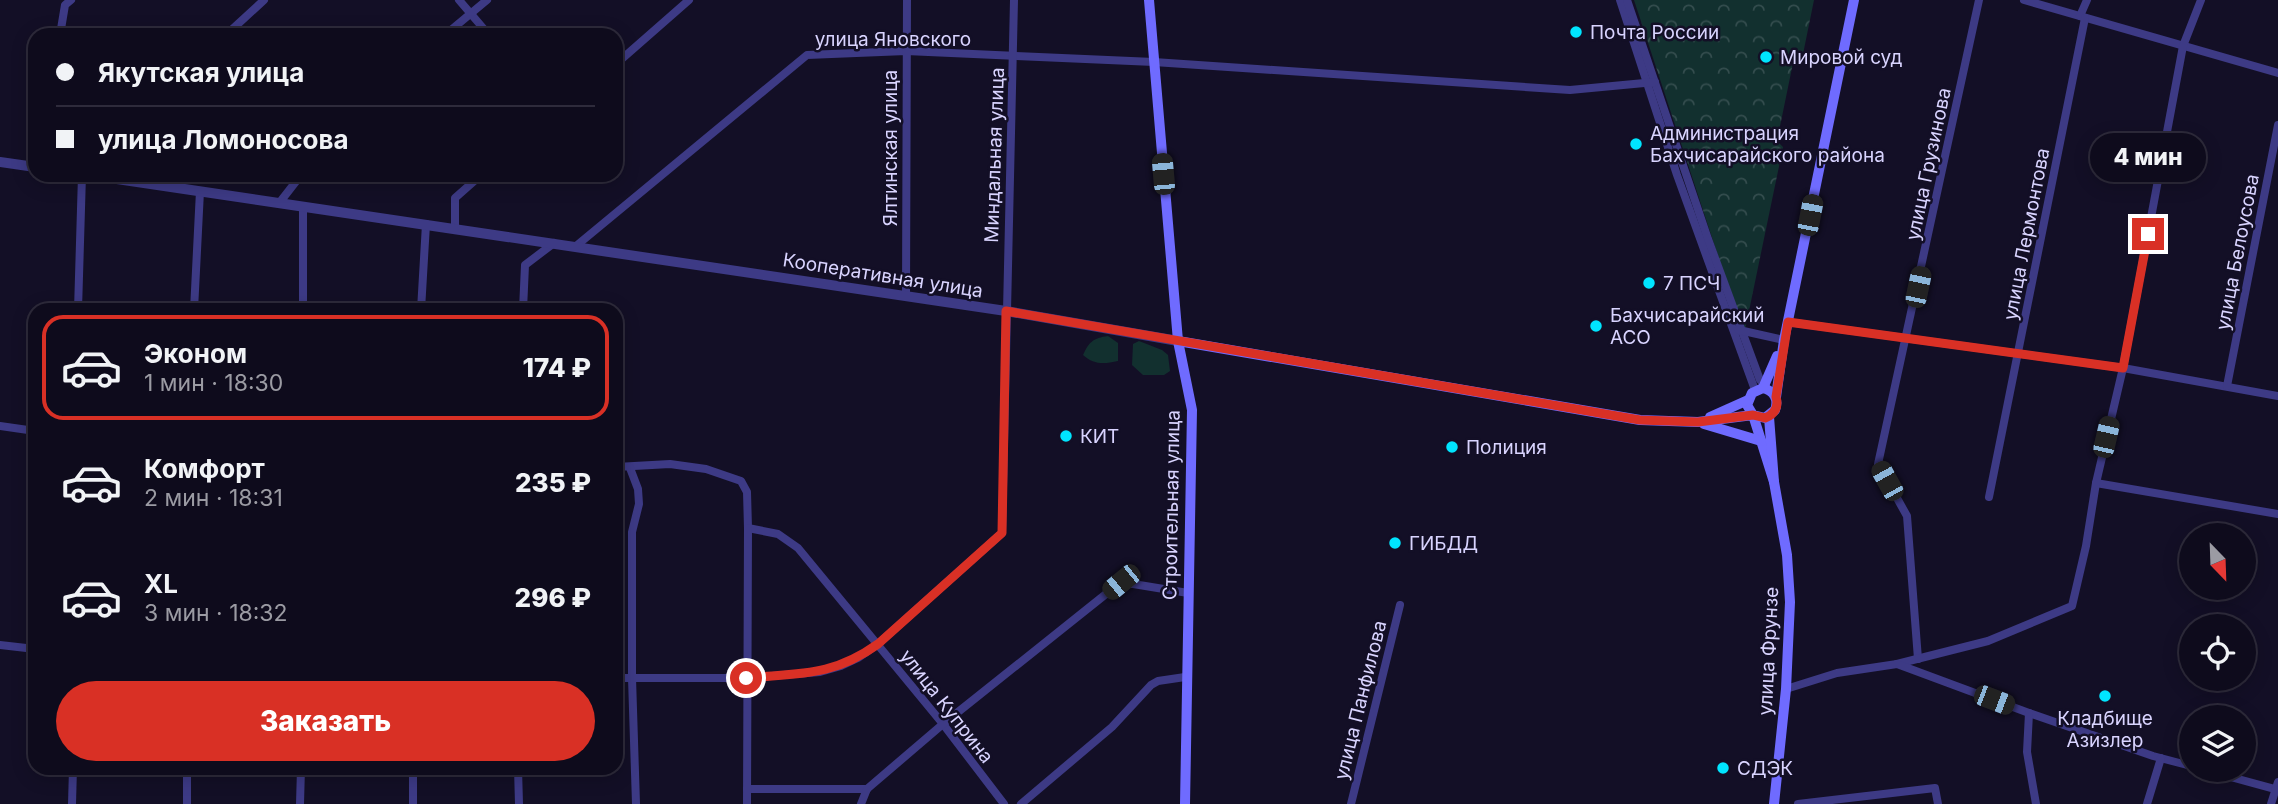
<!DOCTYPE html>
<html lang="ru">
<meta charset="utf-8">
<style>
:root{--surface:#0e0b1c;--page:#171425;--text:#f1f3f6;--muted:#9b9ba3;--line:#2e2b3b;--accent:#d93025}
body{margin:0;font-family:Inter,sans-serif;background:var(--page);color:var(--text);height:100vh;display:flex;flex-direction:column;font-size:26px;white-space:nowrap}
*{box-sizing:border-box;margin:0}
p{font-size:23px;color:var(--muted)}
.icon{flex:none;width:38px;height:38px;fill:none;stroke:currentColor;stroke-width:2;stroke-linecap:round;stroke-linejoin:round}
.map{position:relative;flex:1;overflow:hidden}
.sheet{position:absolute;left:28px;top:303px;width:595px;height:472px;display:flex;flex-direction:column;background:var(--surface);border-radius:21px;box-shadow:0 4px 18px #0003,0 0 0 2px var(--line)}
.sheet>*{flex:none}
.banner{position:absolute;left:28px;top:28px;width:595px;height:154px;border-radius:21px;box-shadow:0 4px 18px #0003,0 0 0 2px var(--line);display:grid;align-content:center;height:154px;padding:0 28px;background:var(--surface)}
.needle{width:46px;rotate:157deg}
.buttons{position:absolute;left:2179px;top:523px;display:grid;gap:14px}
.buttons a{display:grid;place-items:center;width:77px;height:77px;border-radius:50%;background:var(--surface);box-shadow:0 4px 18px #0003,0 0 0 2px var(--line);font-size:35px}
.end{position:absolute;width:32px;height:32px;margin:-16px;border:9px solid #d93025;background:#fff;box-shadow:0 0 0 4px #fff}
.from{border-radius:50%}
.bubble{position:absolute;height:49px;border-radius:24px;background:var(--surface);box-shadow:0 4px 18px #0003,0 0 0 2px var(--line);font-size:23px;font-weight:800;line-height:49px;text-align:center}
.car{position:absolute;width:21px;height:42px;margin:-21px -10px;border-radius:9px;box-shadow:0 0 5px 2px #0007;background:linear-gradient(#222 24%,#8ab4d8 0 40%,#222 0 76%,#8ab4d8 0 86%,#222 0)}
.banner b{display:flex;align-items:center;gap:24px;height:66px;font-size:26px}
.banner b+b{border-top:2px solid var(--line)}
.banner i{width:18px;height:18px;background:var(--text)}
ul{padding:12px 0 0;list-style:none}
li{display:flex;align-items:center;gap:21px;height:105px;margin:0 14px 10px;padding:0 14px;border:4px solid transparent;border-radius:21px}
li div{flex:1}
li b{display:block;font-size:26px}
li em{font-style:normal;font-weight:800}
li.active{border-color:var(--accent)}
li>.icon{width:63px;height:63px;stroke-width:1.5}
.button{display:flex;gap:14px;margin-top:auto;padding:14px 28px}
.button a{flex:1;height:80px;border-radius:42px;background:var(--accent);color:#fff;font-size:28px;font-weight:800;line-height:80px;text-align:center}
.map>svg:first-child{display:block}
.grass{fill:#12302f}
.park{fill:url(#park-crowns)}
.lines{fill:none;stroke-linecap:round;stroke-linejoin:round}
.minor{stroke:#3d3a85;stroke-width:8}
.tertiary{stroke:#3d3a85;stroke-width:10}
.secondary{stroke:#6f6bff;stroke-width:10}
.route{stroke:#d93025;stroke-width:9}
.poi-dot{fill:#00e5ff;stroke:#130f26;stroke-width:2.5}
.labels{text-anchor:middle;stroke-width:5;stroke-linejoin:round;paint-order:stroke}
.poi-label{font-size:19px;fill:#d9d4ff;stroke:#130f26;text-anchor:start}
.street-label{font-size:19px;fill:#d9d4ff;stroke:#130f26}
</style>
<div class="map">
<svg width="2278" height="804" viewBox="0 0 2278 804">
<defs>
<pattern id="park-crowns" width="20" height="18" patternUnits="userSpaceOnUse" patternTransform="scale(1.75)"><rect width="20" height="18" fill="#12302f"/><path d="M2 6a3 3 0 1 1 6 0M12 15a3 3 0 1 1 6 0" fill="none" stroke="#344d4e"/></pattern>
</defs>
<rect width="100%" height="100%" fill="#130f26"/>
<g class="grass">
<path d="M1108 336 1118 343V361C1104 364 1094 365 1083 355 1089 342 1093 338 1108 336Z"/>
<polygon points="1139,341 1162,350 1168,355 1170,371 1164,375 1143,375 1132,365 1133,344"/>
</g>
<polygon class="park" points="1634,0 1814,0 1803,54 1794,58 1777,141 1783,147 1744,335"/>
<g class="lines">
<g class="minor">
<polyline points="459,0 489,35"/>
<polyline points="1620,0 1677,175 1755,390"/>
<polyline points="1627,0 1708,239 1760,380 1766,387"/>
<polyline points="2024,0 2278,73"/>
<polyline points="2080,16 2087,0"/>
<polyline points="60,35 65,5 71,0"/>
<polyline points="226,35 264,0"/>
<polyline points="445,35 487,0"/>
<polyline points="616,64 689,0"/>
<polyline points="280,202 301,175"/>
<polyline points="455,228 455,198 481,175"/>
<polyline points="576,246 807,55 906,51 1154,62 1570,90 1655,82"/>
<polyline points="906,296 907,0"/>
<polyline points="78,310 82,175"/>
<polyline points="194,310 200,191"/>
<polyline points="303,310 303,206"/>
<polyline points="421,310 426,224"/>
<polyline points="523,310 525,265 554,243"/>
<polyline points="1788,322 2123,368 2278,396"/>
<polyline points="1739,330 1784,340"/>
<polyline points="2227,386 2278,125"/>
<polyline points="0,426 35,431"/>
<polyline points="616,467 670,464 706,469 741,481 747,492 748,528 778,534 798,548 943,724 1004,804"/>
<polyline points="630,468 638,489 639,504 632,532 632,678 636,804"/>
<polyline points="2096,483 2278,514"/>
<polyline points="1989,497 2085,18"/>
<polyline points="0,645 35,649"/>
<polyline points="1918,659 1907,516 1878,464 1979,0"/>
<polyline points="1897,664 1988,641 2072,606 2086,546 2096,483 2123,368 2183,46 2201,0"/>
<polyline points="616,678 746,678 820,672 841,666 858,658 878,644 1002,533 1014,0"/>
<polyline points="1786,689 1837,673 1897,664 2029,713 2153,756 2191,766"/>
<polyline points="2029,713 2027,752 2036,804"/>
<polyline points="413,768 413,804"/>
<polyline points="518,768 519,804"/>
<polyline points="2205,770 2278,790"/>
<polyline points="747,789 867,789"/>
<polyline points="72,804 73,768"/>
<polyline points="187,804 187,768"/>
<polyline points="300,804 301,768"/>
<polyline points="747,804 748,528"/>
<polyline points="861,804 867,789 943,724 1121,582 1188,593"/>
<polyline points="1021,804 1112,727 1151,685 1158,681 1185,677"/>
<polyline points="1351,804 1400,605"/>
<polyline points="1798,804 1935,788 1938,804"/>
<polyline points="2147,804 2161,758"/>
<polyline points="2271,804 2278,782"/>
</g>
<g class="tertiary">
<polyline points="0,162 35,167"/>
<polyline points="90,175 1006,311 1178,341"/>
</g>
<g class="secondary">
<polyline points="1149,0 1178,341 1192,410 1185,804"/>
<path d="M1178 341 1640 420 1698 422 1753 415 1765 418 1775 410C1779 399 1774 391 1763 388L1752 393 1747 405 1753 415 1774 482"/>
<polyline points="1763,388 1777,356"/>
<polyline points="1776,397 1784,340 1854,0"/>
<polyline points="1710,417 1748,400"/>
<polyline points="1769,417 1774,482 1787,555 1790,602 1786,689 1774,804"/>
<polyline points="1704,424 1761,441"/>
</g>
</g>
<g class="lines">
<path class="route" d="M746 678C800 673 832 677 878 644L1002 533 1006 311 1640 420 1698 422 1753 415 1765 418C1775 414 1779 407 1776 397L1788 322 2123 368 2148 234"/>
</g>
<g class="poi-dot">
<circle cx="1576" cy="32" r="7"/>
<circle cx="1766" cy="57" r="7"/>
<circle cx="1636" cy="144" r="7"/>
<circle cx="1649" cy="283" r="7"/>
<circle cx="1596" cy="326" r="7"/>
<circle cx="1066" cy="436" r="7"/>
<circle cx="1452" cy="447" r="7"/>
<circle cx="1395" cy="543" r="7"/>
<circle cx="2105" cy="696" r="7"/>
<circle cx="1723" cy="768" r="7"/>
</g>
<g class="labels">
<g class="poi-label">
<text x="1590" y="39">Почта России</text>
<text x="1780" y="64">Мировой суд</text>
<text x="1650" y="140">Администрация<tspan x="1650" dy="22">Бахчисарайского района</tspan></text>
<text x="1663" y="290">7 ПСЧ</text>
<text x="1610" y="322">Бахчисарайский<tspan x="1610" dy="22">АСО</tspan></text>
<text x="1080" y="443">КИТ</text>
<text x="1466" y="454">Полиция</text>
<text x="1409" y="550">ГИБДД</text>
<text x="2105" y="725" text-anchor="middle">Кладбище<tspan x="2105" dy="22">Азизлер</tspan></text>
<text x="1737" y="775">СДЭК</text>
</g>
<g class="street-label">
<text x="893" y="46">улица Яновского</text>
<text transform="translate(890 148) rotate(-90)" y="7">Ялтинская улица</text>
<text transform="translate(994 155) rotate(-88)" y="7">Миндальная улица</text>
<text transform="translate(1928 164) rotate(-78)" y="7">улица Грузинова</text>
<text transform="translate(2026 234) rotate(-79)" y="7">улица Лермонтова</text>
<text transform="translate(2237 252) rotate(-79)" y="7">улица Белоусова</text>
<text transform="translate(883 275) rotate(9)" y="7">Кооперативная улица</text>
<text transform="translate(1171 505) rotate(-89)" y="7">Строительная улица</text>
<text transform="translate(1768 651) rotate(-87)" y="7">улица Фрунзе</text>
<text transform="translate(1360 700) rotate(-76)" y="7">улица Панфилова</text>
<text transform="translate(947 706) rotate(52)" y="7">улица Куприна</text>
</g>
</g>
</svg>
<div class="buttons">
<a><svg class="needle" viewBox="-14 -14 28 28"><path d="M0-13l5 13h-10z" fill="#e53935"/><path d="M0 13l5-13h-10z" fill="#9b9ba3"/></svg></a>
<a><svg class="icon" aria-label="locate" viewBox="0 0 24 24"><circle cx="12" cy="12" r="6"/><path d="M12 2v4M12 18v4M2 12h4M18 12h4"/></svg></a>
<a><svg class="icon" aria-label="layers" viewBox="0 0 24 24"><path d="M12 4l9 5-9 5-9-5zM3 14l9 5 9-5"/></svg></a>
</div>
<i class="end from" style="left:746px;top:678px"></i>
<i class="end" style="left:2148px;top:234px"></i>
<div class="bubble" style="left:2090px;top:133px;width:116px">4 мин</div>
<i class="car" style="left:1163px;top:174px;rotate:355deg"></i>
<i class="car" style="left:1810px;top:215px;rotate:11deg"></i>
<i class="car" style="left:1918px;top:287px;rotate:12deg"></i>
<i class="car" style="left:2106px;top:437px;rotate:13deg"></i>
<i class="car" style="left:1887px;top:481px;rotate:331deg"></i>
<i class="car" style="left:1121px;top:582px;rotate:231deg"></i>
<i class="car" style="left:1994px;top:700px;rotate:111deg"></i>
<div class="banner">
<b><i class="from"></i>Якутская улица</b>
<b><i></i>улица Ломоносова</b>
</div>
<section class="sheet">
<ul>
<li class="active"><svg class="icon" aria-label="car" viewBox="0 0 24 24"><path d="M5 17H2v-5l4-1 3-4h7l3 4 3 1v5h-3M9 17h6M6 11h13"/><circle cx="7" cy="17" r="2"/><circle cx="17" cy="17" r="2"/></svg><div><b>Эконом</b><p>1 мин · 18:30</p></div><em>174 ₽</em></li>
<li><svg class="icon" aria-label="car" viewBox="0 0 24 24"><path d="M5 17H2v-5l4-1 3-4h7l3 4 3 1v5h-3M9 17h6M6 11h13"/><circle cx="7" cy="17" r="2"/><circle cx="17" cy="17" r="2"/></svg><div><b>Комфорт</b><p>2 мин · 18:31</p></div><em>235 ₽</em></li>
<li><svg class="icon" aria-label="car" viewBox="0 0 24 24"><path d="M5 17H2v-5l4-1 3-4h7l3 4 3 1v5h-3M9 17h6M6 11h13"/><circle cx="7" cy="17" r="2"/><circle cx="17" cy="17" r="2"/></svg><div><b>XL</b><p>3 мин · 18:32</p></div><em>296 ₽</em></li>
</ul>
<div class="button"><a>Заказать</a></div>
</section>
</div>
